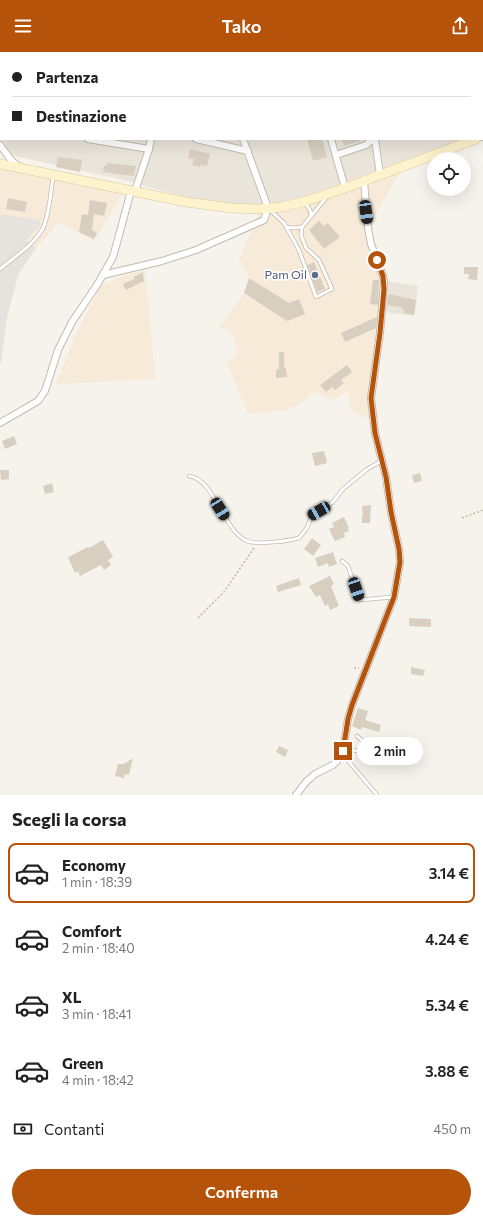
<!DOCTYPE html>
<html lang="it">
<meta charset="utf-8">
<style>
:root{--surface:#fff;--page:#f2f2f2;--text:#222;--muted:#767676;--line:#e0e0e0;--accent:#b45309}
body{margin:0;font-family:Commissioner,sans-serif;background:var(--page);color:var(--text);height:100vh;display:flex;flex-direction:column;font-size:15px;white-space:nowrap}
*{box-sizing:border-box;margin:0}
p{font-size:13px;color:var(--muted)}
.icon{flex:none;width:22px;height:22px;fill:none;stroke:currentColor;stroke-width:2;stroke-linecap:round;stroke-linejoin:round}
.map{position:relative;height:743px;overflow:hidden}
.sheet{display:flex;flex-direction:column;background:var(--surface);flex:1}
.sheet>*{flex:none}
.banner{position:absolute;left:0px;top:0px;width:483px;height:88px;box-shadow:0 4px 16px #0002;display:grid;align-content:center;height:88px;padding:0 12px;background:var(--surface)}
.tools{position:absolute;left:427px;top:100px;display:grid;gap:8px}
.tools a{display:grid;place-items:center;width:44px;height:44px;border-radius:50%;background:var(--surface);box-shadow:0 4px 16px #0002;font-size:20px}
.end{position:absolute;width:18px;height:18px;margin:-9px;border:5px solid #b45309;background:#fff;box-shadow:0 0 0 2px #fff}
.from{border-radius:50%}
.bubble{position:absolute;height:28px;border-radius:14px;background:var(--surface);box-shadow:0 4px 16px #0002;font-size:13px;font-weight:600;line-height:28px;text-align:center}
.car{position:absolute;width:12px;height:24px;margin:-12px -6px;border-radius:5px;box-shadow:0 0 3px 1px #0007;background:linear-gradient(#222 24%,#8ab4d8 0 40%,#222 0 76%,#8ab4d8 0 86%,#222 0)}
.banner b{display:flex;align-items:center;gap:14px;height:38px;font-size:15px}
.banner b+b{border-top:1px solid var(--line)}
.banner i{width:10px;height:10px;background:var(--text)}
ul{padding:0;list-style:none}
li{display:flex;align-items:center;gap:12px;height:60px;margin:0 8px 6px;padding:0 4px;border:2px solid transparent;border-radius:8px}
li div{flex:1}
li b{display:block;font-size:15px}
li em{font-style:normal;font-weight:600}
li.current{border-color:var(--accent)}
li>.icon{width:36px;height:36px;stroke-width:1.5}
h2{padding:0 12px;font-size:18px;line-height:48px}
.pay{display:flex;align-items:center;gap:10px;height:44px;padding:0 12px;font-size:15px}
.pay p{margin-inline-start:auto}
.action{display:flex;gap:8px;margin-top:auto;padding:8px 12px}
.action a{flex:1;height:46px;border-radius:24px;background:var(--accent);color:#fff;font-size:16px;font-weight:600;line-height:46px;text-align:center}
header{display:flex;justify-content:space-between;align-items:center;height:52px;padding:0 12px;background:var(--accent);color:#fff;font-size:18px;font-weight:600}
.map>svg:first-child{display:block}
.residential{fill:#eae5da}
.commercial{fill:#f7ead8}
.industrial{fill:#e6e2dd}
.building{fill:#d8cfc1}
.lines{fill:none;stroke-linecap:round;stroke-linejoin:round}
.lane-casing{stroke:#c2bbae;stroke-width:4.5}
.street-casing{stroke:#c2bbae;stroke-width:8}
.secondary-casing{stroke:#d6c79b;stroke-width:10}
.path{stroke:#c4b79f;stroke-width:1.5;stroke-dasharray:2 2;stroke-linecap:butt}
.lane{stroke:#fff;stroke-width:3}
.street{stroke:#fff;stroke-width:6}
.secondary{stroke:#fff3cd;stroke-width:9}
.route{stroke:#b45309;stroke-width:5}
.service-dot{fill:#5c6f8a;stroke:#fff;stroke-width:1.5}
.labels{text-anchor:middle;stroke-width:3.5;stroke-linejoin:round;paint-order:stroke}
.service-label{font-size:12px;fill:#4e5e75;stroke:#fff;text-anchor:end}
</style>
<header><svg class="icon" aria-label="menu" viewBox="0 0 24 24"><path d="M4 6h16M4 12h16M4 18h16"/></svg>Tako<svg class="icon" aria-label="share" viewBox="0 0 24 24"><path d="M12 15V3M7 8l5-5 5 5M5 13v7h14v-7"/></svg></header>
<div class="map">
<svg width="483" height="743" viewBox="0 0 483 743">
<rect width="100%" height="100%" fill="#f6f3ec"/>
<g class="residential">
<polygon points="0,0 483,0 483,80 482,81 482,1 1,1 1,87 464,87 299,146 281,150 253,153 228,151 195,147 147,135 133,130 0,101"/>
<polygon points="387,229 418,234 415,263 414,264 384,260"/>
</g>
<g class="commercial">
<polygon points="398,111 400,122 392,133 372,169 373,183 387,229 384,260 373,347 377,367 371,368 350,358 348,339 334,348 313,340 298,354 282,359 248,362 226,309 238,304 234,283 227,277 219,276 244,241 249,226 239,207 258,166 253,153 281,150 299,146"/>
<polygon points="0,116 123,141 94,189 59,170 36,196 26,188 40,174 40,168 0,162"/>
<polygon points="145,218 151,277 155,327 56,332 76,282 101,234 121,225"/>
</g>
<polygon class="industrial" points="0,162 40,168 40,174 26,188 36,196 18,223 7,266 1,311 0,312"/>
<g class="building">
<polygon points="307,87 322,87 327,105 313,109"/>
<polygon points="342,87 360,87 360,89 344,94"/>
<polygon points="190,97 210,102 207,114 200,113 200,115 192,113 194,107 188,106"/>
<polygon points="58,105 82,108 80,120 56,115"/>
<polygon points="107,111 136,114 134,124 103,120 104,114 106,114"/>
<polygon points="8,146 27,150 25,160 6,157"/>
<polygon points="90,148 107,151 104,164 94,162 92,178 97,181 94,187 79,180 82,162 88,163"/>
<polygon points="319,169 324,174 328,171 340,185 335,189 334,189 324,197 309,178"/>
<polygon points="314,210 325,237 317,240 307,213"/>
<polygon points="464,215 478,215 477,228 468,227 469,222 464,222"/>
<polygon points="143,220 144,229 126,238 123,232 134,227 134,225"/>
<polygon points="249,226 289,251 299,247 305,262 287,269 244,241"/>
<polygon points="373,228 379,228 378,253 370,252"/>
<polygon points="388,242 416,248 414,263 404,261 404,258 400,255 387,253"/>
<polygon points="377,265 376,276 345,290 341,281"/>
<polygon points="279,300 284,300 284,314 286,317 287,325 276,326 276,318 279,317"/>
<polygon points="347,313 352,320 341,328 344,331 335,338 332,335 326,340 320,333"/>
<polygon points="14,384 17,392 5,397 2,389"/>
<polygon points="324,399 327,411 315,414 312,401"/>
<polygon points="0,418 9,418 9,427 1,428"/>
<polygon points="420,421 422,429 414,431 412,423"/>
<polygon points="52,431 54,440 45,442 43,434"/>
<polygon points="371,453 370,471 362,471 362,464 363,464 362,454"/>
<polygon points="344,465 349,476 348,477 349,479 344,481 345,485 335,489 329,477 334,475 332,471"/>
<polygon points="312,486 321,493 313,504 304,497"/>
<polygon points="103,488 113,505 108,508 111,513 104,518 101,513 80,524 78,519 75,521 68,505 88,495 89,496"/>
<polygon points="333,500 337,512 329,515 328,511 318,515 315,506"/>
<polygon points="330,524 334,532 331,534 339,554 330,558 328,552 325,554 320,543 316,545 309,534"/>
<polygon points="299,526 301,533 278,540 276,534"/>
<polygon points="409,566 431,567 431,575 409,574"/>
<polygon points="411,615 425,618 423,624 411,622"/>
<polygon points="358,656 368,659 365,668 381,673 379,680 362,675 361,678 352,674"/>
<polygon points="279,694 288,698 285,705 276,700"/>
<polygon points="133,706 129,723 125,722 124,726 115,724 118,712 124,712"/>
</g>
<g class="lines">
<defs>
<g id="lane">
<polyline points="188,1 189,0"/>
<polyline points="271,1 271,0"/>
<polyline points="305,151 310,158 311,163"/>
<polyline points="270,158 284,171 299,198 316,245 332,237 319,208 306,196 301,183 302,175 326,146"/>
<polyline points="286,175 294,176 302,175"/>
<path d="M0 217C14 205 34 193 43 176 49 164 51 139 53 125"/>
<path d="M189 424C215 427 223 479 247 489 257 493 288 489 299 486L307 476 312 463 333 450 343 437 366 418 381 409"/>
<polyline points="342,509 348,514 359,548 394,545"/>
<path d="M357 684 367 693C361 700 352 699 343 699L345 705 377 743"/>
</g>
<g id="street">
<polyline points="7,1 7,0"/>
<polyline points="104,1 104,0"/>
<polyline points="170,1 171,0"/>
<polyline points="369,1 371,0"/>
<polyline points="463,1 463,0"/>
<polyline points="0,36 1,31"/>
<polyline points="482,83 483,85"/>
<polyline points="88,87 149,97"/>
<polyline points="196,87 248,99"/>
<polyline points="331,87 345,136"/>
<polyline points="375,87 380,123"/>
<polyline points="0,93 11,108 19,115"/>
<polyline points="336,103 366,93 373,87"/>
<polyline points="135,139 149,97 151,87"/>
<polyline points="103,223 162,209 196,198 264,168 268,156 243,87"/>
<polyline points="0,371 38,349 45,339 58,298 72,270 97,233 113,205 131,139"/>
<polyline points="296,743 306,730 315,722 333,713 339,707 343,699 348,667 352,653 394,545 400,510 399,497 391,460 386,425 375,381 371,346 380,281 384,230 383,224 371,192 368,176 364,129"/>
</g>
<polyline id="secondary" points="0,112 186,150 232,156 259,157 282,155 303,150 345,136 476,87"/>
</defs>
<use href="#lane" class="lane-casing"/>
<use href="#street" class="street-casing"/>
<use href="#secondary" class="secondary-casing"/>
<g class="path">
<polyline points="462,466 483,458"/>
<polyline points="198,566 224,540 254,496"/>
<polyline points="354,616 359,616"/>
</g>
<use href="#lane" class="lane"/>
<use href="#street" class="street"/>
<use href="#secondary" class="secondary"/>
</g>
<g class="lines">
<polyline class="route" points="343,699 348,667 352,653 394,545 400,510 399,497 391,460 386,425 375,381 371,346 380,281 384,237 383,224 377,208"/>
</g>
<circle class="service-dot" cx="315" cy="223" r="4"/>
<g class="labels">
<g class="service-label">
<text x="307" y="227">Pam Oil</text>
</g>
</g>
</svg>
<div class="tools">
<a><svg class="icon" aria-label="locate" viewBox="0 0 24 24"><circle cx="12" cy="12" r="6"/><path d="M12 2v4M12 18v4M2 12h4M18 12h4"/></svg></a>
</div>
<i class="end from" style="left:377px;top:208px"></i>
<i class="end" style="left:343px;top:699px"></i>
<div class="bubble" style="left:357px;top:685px;width:66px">2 min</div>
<i class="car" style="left:366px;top:160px;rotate:172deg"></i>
<i class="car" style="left:220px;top:457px;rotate:148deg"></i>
<i class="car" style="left:319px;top:459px;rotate:240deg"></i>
<i class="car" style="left:356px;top:537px;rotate:162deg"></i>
<div class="banner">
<b><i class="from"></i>Partenza</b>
<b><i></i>Destinazione</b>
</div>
</div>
<section class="sheet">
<h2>Scegli la corsa</h2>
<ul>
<li class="current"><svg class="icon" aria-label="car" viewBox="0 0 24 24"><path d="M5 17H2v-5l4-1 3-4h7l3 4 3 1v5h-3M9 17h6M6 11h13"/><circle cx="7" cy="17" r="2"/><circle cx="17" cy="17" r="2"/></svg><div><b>Economy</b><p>1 min · 18:39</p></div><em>3.14 €</em></li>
<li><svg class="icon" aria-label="car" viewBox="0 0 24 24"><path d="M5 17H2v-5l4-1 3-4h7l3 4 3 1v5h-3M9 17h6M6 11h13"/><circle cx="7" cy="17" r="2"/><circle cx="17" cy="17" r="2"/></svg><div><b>Comfort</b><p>2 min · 18:40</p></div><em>4.24 €</em></li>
<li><svg class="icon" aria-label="car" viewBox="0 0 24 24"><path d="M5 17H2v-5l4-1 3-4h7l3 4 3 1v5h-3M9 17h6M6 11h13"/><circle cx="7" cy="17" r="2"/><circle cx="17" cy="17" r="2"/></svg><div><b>XL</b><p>3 min · 18:41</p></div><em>5.34 €</em></li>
<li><svg class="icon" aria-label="car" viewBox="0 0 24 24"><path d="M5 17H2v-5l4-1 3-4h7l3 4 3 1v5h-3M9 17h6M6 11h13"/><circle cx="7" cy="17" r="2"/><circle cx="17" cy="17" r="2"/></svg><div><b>Green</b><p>4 min · 18:42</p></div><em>3.88 €</em></li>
</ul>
<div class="pay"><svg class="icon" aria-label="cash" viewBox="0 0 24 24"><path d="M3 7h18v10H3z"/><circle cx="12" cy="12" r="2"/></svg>Contanti<p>450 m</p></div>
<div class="action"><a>Conferma</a></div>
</section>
